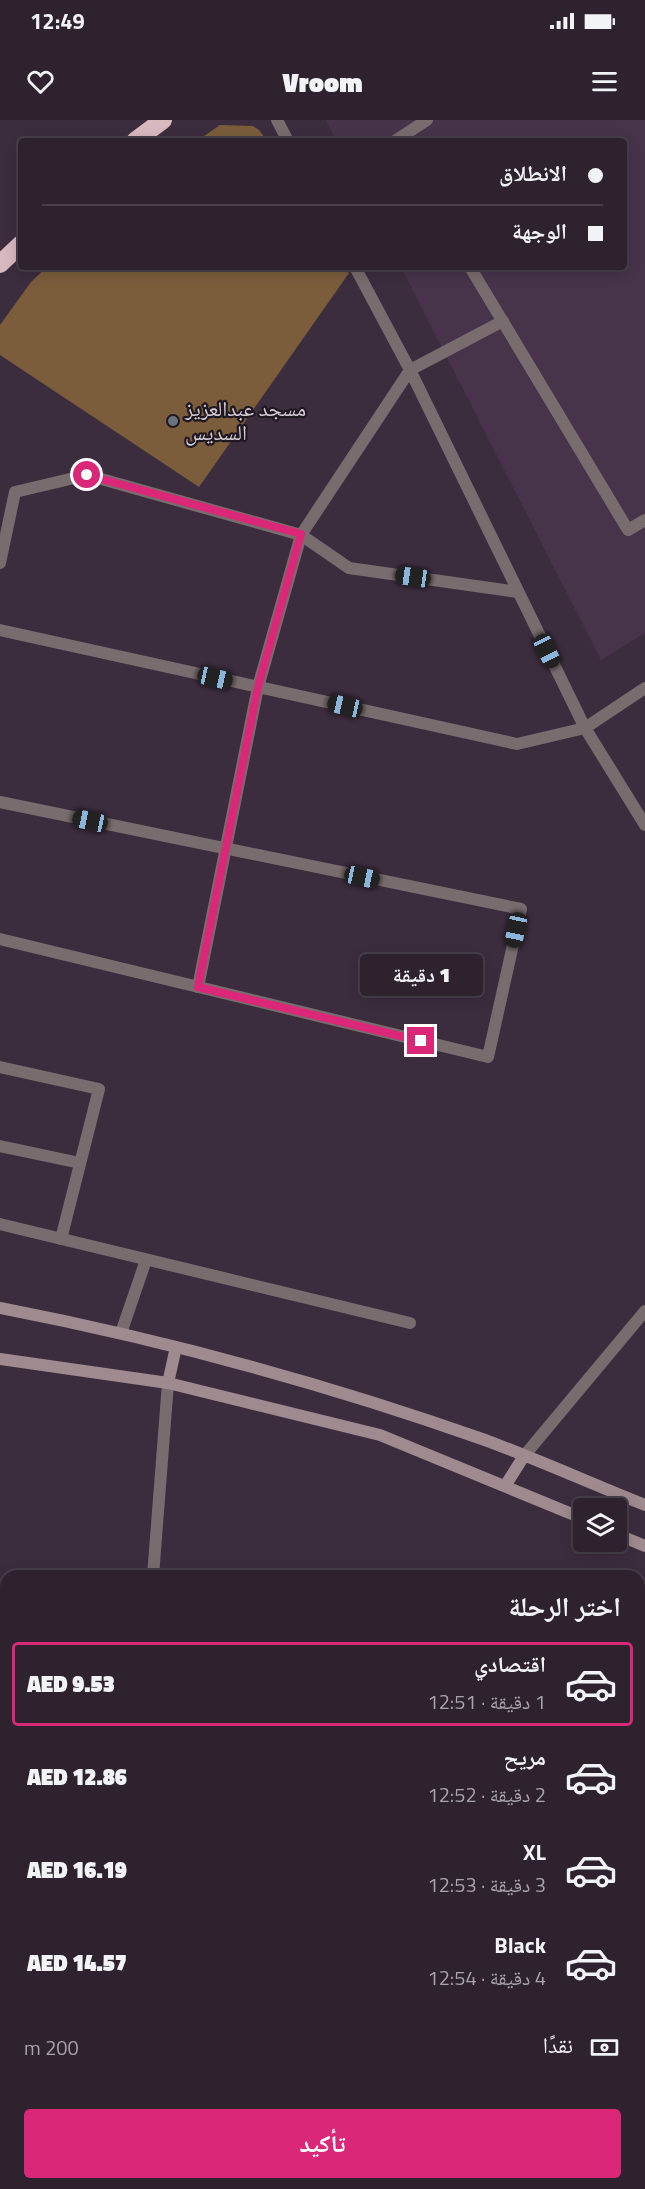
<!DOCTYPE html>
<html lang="ar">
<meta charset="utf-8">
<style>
:root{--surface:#2d222e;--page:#392f3a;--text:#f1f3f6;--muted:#a7a4aa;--line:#483f4a;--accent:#db2777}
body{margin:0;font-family:"Titillium Web","Noto Naskh Arabic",sans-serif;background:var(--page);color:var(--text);direction:rtl;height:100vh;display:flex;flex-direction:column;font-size:22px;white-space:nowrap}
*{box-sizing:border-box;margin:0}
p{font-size:20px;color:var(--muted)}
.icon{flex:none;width:33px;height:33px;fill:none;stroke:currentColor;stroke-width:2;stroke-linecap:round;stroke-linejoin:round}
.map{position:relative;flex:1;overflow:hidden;direction:ltr}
.panel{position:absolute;left:0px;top:1450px;width:645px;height:620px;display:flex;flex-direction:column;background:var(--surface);border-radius:18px 18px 0 0;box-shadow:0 3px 15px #0003,0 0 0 2px var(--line);direction:rtl}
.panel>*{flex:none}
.top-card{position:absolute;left:18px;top:18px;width:609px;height:132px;border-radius:6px;box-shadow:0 3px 15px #0003,0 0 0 2px var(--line);direction:rtl;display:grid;align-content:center;height:132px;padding:0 24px;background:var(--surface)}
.fabs{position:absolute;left:573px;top:1378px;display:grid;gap:12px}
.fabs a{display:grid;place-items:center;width:54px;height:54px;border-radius:6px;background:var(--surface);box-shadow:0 3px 15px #0003,0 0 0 2px var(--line);font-size:30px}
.end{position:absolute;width:27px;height:27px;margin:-14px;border:8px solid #db2777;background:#fff;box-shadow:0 0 0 3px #fff}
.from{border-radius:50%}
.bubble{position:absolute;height:42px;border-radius:6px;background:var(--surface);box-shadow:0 3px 15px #0003,0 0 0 2px var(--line);font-size:20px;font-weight:800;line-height:42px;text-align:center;direction:rtl}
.car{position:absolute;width:18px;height:36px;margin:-18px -9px;border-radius:8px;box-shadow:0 0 4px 2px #0007;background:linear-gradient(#222 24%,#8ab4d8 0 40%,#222 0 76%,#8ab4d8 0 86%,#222 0)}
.top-card b{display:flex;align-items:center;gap:21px;height:57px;font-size:22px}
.top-card b+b{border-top:2px solid var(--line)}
.top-card i{width:15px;height:15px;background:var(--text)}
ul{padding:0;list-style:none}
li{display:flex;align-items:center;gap:18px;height:84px;margin:0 12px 9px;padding:0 12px;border:3px solid transparent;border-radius:6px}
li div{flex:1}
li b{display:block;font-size:22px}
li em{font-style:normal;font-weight:800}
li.selected{border-color:var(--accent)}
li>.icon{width:54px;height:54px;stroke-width:1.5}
h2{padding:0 24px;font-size:27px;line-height:72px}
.pay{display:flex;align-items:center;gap:15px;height:66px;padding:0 24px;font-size:22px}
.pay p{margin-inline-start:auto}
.primary-button{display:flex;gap:12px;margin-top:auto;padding:12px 24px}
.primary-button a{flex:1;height:69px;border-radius:6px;background:var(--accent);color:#fff;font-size:24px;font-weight:800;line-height:69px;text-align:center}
.status{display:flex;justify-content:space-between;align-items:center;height:42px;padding:0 30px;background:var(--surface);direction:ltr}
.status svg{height:16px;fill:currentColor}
header{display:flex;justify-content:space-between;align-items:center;height:78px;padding:0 24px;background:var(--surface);font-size:27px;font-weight:800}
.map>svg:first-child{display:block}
.built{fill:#47344b}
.building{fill:#7b5d3c}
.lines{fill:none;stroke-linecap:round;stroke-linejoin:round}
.lane{stroke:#796c6e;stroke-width:12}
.street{stroke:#796c6e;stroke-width:12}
.secondary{stroke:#9f8b8f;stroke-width:12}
.highway{stroke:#d8b9bf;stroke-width:18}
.route{stroke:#db2777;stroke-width:8}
.worship-dot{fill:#6b7280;stroke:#1f1820;stroke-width:2}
.labels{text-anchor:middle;stroke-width:4.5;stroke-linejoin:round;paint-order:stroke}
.poi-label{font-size:21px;fill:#d7cdd8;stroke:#1f1820;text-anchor:start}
</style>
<div class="status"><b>12:49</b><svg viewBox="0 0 49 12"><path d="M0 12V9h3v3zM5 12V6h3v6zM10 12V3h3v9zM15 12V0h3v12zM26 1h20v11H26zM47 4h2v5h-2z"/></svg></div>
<header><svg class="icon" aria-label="menu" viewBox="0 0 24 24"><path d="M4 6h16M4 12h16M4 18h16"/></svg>Vroom<svg class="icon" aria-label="heart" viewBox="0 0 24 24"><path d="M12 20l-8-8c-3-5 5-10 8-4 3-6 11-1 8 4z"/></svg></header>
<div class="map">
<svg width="645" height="2069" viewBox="0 0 645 2069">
<rect width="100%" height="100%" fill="#3c2d3e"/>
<polygon class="built" points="326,0 645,0 645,513 601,540 401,147 624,147 624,21 336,21"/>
<g class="building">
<polygon points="220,5 253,6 259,10 267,21 197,21"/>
<polygon points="47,147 341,147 349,153 199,367 0,235 0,205 31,162"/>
</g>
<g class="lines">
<g class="lane">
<polyline points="277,0 288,21"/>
<polyline points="395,21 427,0"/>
<polyline points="355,147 410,250 585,608 645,705"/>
<polyline points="470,147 628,410 645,400"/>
<polyline points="0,443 15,372 87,355 301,415 349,448 518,472"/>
<polyline points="0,510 517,624 585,608 645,568"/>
<polyline points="0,682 521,789 488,937 0,819"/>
<polyline points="198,867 258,567 301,415 410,250 503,201"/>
<polyline points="0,947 99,969 61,1119"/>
<polyline points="0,1026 80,1043"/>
<polyline points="0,1104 410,1203"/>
<polyline points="121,1213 146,1140"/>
</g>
<g class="street">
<polyline points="524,1336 645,1191"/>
<polyline points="153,1456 168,1263"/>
<polyline points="639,1805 642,1765"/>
<polyline points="106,2069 106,2064"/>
<polyline points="358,2069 358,2064"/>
<polyline points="617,2069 617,2064"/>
</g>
<g class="secondary">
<path d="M0 1188C165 1220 327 1264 485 1320 539 1340 592 1364 645 1385"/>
<polyline points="0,1239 168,1263 380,1315 584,1399"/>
<polyline points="168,1263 176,1227"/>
<polyline points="505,1366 524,1336"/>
<polyline points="616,1414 645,1426"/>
</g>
<g class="highway">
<polyline points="135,21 163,0"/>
<polyline points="0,144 21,124"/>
</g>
</g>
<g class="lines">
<polyline class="route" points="87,355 301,414 258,567 198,867 421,921"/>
</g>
<circle class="worship-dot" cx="173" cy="301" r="6"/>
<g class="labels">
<g class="poi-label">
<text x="185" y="296">مسجد عبدالعزيز<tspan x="185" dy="24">السديس</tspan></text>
</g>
</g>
</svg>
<div class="fabs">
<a><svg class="icon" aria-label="layers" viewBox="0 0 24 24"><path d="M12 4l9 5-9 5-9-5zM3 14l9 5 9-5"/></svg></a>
</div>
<i class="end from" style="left:87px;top:355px"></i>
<i class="end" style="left:421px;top:921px"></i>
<div class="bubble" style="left:360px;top:834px;width:123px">1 دقيقة</div>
<i class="car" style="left:413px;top:457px;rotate:278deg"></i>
<i class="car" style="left:547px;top:531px;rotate:154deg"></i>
<i class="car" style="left:215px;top:558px;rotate:103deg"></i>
<i class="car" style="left:345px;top:586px;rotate:283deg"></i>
<i class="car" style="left:90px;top:701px;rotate:282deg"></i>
<i class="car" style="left:362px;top:757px;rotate:102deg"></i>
<i class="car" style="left:516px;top:810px;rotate:192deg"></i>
<div class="top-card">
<b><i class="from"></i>الانطلاق</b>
<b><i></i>الوجهة</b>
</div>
<section class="panel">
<h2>اختر الرحلة</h2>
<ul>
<li class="selected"><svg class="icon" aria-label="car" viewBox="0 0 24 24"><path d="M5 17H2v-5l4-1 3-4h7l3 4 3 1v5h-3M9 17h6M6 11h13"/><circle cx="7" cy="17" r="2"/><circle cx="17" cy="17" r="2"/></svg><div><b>اقتصادي</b><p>1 دقيقة · 12:51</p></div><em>AED 9.53</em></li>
<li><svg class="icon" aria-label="car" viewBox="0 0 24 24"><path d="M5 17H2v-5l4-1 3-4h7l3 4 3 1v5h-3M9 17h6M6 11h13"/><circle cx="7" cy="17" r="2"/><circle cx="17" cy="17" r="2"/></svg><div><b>مريح</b><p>2 دقيقة · 12:52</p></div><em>AED 12.86</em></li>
<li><svg class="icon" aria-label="car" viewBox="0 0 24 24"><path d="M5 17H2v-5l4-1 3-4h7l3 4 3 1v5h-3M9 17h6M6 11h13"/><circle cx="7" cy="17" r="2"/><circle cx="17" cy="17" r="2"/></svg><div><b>XL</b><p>3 دقيقة · 12:53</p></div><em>AED 16.19</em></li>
<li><svg class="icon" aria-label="car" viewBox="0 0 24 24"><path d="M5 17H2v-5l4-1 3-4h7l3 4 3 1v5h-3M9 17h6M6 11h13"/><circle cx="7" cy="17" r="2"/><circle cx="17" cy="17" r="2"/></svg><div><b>Black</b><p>4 دقيقة · 12:54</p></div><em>AED 14.57</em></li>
</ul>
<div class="pay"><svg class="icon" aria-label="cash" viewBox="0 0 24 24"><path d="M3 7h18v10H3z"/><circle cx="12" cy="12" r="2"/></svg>نقدًا<p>200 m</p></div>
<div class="primary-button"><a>تأكيد</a></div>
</section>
</div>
